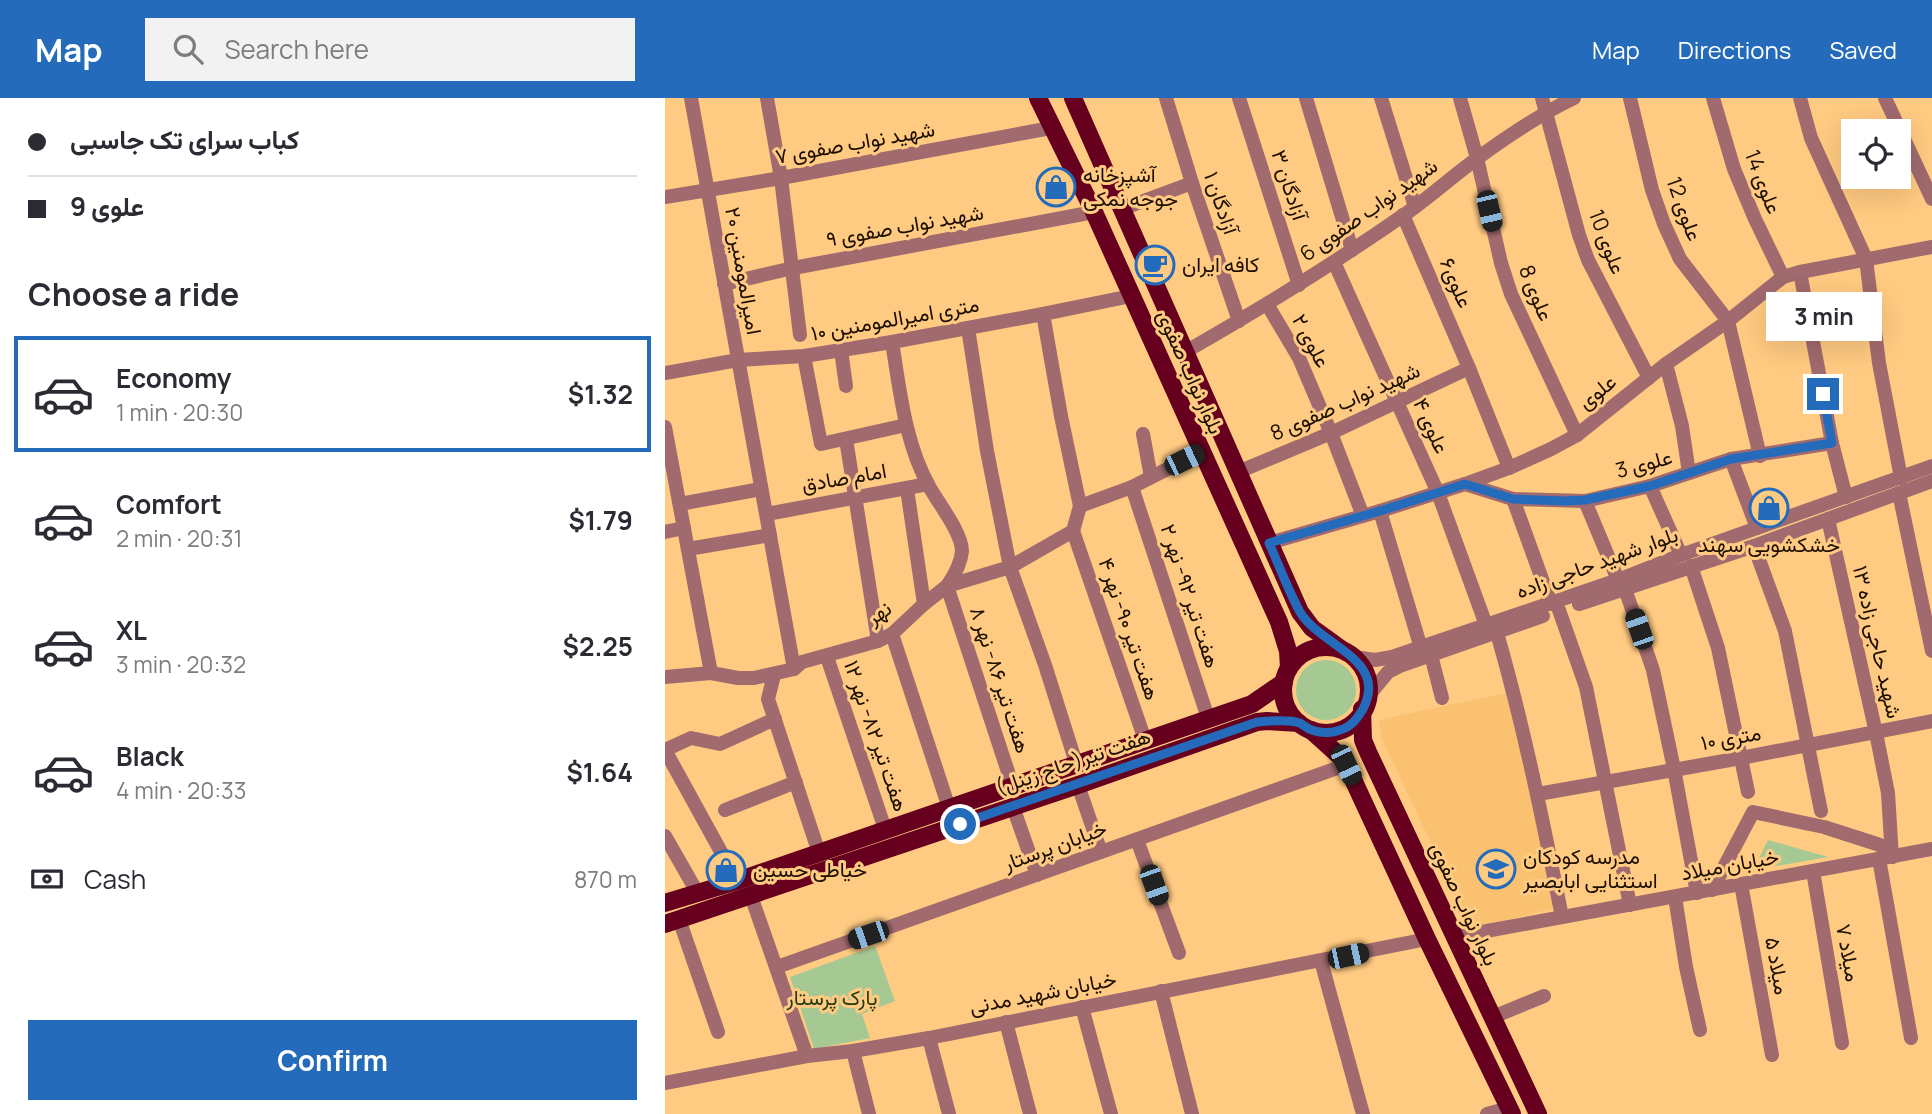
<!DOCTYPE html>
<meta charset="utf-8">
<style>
:root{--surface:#fff;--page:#f2f2f3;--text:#2b2b33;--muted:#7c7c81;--line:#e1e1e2;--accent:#246bbb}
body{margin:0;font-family:Manrope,Vazirmatn,sans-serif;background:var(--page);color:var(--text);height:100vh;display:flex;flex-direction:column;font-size:26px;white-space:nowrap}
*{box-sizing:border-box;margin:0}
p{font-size:23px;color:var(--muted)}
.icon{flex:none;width:38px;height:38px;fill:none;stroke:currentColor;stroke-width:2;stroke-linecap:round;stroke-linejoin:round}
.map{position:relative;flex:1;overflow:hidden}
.sheet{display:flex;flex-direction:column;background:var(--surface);width:665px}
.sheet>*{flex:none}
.top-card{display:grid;align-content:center;height:154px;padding:0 28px;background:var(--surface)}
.controls{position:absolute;left:1176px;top:21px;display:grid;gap:14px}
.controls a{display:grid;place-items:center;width:70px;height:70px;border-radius:0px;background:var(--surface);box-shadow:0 7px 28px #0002;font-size:35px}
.end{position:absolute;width:32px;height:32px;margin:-16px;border:9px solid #246bbb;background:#fff;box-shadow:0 0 0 4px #fff}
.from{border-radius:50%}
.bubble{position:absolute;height:49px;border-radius:0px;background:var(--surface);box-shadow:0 7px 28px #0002;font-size:23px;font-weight:700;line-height:49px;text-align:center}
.car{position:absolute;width:21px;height:42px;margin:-21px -10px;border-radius:9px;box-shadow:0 0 5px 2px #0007;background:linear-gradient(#222 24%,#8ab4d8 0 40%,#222 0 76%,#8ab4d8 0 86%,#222 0)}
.top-card b{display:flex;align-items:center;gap:24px;height:66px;font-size:26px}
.top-card b+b{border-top:2px solid var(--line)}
.top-card i{width:18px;height:18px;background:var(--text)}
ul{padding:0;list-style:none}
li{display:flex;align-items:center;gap:21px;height:116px;margin:0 14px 10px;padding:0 14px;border:4px solid transparent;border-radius:0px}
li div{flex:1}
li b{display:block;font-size:26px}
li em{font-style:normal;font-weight:700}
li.selected{border-color:var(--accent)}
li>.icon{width:63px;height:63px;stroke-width:1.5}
h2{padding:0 28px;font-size:32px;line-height:84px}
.pay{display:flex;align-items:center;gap:18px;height:77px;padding:0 28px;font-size:26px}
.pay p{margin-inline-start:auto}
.cta{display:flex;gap:14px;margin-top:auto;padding:14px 28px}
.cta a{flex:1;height:80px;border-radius:0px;background:var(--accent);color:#fff;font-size:28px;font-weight:700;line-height:80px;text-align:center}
header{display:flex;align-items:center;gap:42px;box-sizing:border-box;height:98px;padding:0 35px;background:var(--accent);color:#fff}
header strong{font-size:33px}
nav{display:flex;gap:38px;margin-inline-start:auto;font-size:24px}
.search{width:490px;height:63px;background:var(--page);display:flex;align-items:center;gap:18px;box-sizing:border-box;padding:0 24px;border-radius:0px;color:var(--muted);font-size:26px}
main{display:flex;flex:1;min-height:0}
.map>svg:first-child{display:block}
.built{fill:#fac170}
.green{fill:#a6c893}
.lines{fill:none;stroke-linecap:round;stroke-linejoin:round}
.minor{stroke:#a06a6e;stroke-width:14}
.major{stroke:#66001e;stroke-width:18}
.route{stroke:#246bbb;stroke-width:9}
.labels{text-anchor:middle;stroke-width:6;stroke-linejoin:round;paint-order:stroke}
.street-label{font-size:21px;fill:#1d0f00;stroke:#ffca81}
.poi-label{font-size:21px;fill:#1d0f00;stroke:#ffca81;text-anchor:start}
.park-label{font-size:21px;fill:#233c11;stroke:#ffca81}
</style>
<header>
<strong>Map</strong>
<div class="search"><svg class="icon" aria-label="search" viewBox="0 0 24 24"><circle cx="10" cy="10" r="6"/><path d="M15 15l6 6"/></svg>Search here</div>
<nav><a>Map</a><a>Directions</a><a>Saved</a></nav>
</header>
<main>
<section class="sheet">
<div class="top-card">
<b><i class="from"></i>کباب سرای تک جاسبی</b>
<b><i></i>علوی 9</b>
</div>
<h2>Choose a ride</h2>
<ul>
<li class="selected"><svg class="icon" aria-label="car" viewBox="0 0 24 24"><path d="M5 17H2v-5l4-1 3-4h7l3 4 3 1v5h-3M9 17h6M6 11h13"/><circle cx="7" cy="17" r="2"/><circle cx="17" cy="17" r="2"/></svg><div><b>Economy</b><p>1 min · 20:30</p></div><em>$1.32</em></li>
<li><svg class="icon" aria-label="car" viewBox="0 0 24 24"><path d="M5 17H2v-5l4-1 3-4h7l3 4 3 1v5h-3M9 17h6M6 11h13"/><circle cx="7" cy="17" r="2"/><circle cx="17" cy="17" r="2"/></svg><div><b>Comfort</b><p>2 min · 20:31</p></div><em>$1.79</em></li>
<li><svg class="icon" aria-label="car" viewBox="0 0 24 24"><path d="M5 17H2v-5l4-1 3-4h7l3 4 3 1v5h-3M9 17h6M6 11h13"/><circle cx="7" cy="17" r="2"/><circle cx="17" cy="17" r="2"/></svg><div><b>XL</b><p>3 min · 20:32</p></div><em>$2.25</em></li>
<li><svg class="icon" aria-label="car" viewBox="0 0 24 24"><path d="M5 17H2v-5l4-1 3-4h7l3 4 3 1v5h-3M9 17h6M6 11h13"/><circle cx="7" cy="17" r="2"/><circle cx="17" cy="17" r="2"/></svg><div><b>Black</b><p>4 min · 20:33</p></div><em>$1.64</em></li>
</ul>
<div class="pay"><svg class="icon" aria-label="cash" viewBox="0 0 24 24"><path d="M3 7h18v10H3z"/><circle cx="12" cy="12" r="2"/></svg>Cash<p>870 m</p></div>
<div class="cta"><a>Confirm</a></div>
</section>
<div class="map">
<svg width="1267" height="1016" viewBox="0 0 1267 1016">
<rect width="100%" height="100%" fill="#ffca81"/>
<polygon class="built" points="845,594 889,810 812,830 803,824 717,641 714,622"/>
<g class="green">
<circle cx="661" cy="592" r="30"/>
<polygon points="1103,742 1163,759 1088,772"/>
<polygon points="210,848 230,903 197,916 205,940 149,951 125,879"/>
</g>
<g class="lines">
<g class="minor">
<polyline points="26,0 129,571"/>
<polyline points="102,0 116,80 135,237"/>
<polyline points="501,0 527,85 574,223"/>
<polyline points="574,0 634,187"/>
<polyline points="641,0 687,152"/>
<polyline points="716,0 750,109"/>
<polyline points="795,0 812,60 836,165 846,196 912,337"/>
<polyline points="877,0 914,137 923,162 984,280"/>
<polyline points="965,0 987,92 999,126 1015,161 1063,223 1095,358"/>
<polyline points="1048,0 1069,71 1090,121 1118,179"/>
<polyline points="1135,0 1146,40 1201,161 1214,265 1236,380"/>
<polyline points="1220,0 1267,101"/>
<polyline points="0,99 116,80 386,30"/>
<polyline points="457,111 527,85"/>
<polyline points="738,117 804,270 844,370"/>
<polyline points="669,164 773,395 821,527"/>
<polyline points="1135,174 1167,345 1181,399"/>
<polyline points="59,186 128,170 429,114"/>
<polyline points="602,206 634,260 666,335 698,418"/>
<polyline points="303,230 322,353 345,469 380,567 412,668"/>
<path d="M227 244C235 293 240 346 265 390 274 406 297 435 297 453 296 466 289 478 282 488L348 689"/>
<polyline points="176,252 181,288"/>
<path d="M520 254C597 210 673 163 746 112 768 96 788 78 810 62 841 39 874 17 909 0"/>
<polyline points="139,258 156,346 241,327"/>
<polyline points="1001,266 1017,328 1024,375"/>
<polyline points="0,275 73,262 139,258 227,244 378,216 466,198"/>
<polyline points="0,329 46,575"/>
<polyline points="478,336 486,379"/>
<polyline points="181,341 213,543"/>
<polyline points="1066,361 1092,430"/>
<polyline points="573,374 666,335 804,270"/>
<polyline points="800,386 848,401 920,403 985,388 1066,361 1167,345"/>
<polyline points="985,388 1016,457"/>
<polyline points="467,389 543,620"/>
<polyline points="242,391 259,506"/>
<polyline points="1234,395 1267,553"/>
<polyline points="848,401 886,506"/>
<polyline points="920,403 953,482"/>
<polyline points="15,406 96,391"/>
<polyline points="415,408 467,389 536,354"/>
<polyline points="715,413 756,550"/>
<polyline points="102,416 263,386"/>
<polyline points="1163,421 1211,635 1223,695 1227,759"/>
<polyline points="408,433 480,642"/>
<polyline points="0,434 19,430"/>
<polyline points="604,445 715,413 800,386 844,370 886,351 912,337 1001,266 1063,223 1118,179 1135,174 1267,149"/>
<polyline points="1089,448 1120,533 1156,713"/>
<polyline points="23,451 105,437"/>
<polyline points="1026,468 1053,550 1083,694"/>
<polyline points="960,491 988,572 1009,671 1032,795"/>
<polyline points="914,506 1089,448 1267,383"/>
<polyline points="894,512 921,589 965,807"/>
<path d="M832 535C859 629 878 723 897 819"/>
<polyline points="227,536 284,710"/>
<polyline points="766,557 777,600"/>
<polyline points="162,559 220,731"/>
<polyline points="689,559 710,562 727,559 953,482 1016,457 1267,368"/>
<polyline points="109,577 103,601 154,755"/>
<polyline points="0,579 46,575 73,580 89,580 129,571 137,564 213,543 227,536 259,506 282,488 345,469 408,433 415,408 396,318 378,216"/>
<polyline points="704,597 723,574 735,568 878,518"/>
<polyline points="0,652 72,783"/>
<polyline points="0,652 26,640 55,646 110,621"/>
<polyline points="413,687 436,754"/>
<polyline points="873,696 1076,660 1267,623"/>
<polyline points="348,709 372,777"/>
<polyline points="60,712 131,684"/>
<polyline points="0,738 32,794"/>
<polyline points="472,742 514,855"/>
<polyline points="1214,761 1246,940"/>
<polyline points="1148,773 1177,945"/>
<polyline points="1076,786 1107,957"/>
<polyline points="1047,792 1088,714 1159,729 1215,747 1227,759"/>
<polyline points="86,798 142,958"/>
<polyline points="1010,799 1021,869 1035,932"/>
<polyline points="14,821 53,934"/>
<polyline points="789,839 1267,751"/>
<polyline points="656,863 698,1016"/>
<polyline points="112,869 681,667"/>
<polyline points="496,893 527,1016"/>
<polyline points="417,909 446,1016"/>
<polyline points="828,919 879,898"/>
<polyline points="341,924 365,1016"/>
<polyline points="264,940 284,1016"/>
<polyline points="188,953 204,1016"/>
<polyline points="0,985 142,958 188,953 264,940 762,841"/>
<polyline points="822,1016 844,1010"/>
</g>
<g class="major">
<polyline points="373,0 429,114 614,524 623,553 624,570"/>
<polyline points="408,0 635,514 647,530 676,551"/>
<circle cx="661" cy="592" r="43"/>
<polyline points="697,611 698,642 703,654 873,1016"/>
<polyline points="646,632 679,662 762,841 847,1016"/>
<polyline points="0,805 72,783 587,606 619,584"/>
<polyline points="0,826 413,687 592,624 602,623 634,625"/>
</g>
</g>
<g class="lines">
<path class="route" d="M295 726 592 624C604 623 623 621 635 625 638 627 641 629 644 631 653 635 666 636 675 632 686 629 692 621 698 611 724 561 655 548 635 514 623 492 614 467 604 445L715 413 800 386 848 401 900 403 920 402 985 388 1066 361 1167 345 1158 296"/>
</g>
<defs>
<symbol id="shop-ring" viewBox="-11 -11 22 22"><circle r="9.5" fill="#ffca81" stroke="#246bbb" stroke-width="1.5"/><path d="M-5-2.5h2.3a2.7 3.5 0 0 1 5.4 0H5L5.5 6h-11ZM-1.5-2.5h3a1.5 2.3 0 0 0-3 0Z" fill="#246bbb"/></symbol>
<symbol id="cafe-ring" viewBox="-11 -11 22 22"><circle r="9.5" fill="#ffca81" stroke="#246bbb" stroke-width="1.5"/><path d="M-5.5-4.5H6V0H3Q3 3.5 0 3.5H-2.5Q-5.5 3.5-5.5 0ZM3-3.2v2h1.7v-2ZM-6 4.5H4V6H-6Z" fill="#246bbb"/></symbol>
<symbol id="school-ring" viewBox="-11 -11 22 22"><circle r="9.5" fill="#ffca81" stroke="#246bbb" stroke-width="1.5"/><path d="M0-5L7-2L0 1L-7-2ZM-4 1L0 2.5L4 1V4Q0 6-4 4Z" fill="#246bbb"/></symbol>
</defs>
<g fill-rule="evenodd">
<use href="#shop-ring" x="369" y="67" width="44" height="44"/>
<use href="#cafe-ring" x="468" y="145" width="44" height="44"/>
<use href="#shop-ring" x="1082" y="388" width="44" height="44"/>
<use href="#school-ring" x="809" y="749" width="44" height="44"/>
<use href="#shop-ring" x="39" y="750" width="44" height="44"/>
</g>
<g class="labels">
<g class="street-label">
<text transform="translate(190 45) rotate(-10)" y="7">شهید نواب صفوی ۷</text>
<text transform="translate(1098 84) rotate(69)" y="7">علوی 14</text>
<text transform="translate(624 87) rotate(72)" y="7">آزادگان ۳</text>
<text transform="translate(556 105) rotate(71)" y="7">آزادگان ۱</text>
<text transform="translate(1019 111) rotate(70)" y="7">علوی 12</text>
<text transform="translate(704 112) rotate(-35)" y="7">شهید نواب صفوی 6</text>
<text transform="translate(240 128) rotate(-10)" y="7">شهید نواب صفوی ۹</text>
<text transform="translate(942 144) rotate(69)" y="7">علوی 10</text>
<text transform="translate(78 173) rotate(80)" y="7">امیرالمومنین ۲۰</text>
<text transform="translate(791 185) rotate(67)" y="7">علوی۶</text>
<text transform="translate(871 195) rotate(68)" y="7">علوی 8</text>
<text transform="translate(230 221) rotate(-10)" y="7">۱۰ متری امیرالمومنین</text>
<text transform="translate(646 243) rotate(62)" y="7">علوی ۲</text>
<text transform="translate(525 274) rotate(66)" y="7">بلوار نواب صفوی</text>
<text transform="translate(932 294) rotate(-39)" y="7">علوی</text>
<text transform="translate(680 304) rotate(-24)" y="7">شهید نواب صفوی 8</text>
<text transform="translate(766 328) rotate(66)" y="7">علوی ۴</text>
<text transform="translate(979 366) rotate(-15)" y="7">علوی 3</text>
<text transform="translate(179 380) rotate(-10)" y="7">امام صادق</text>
<text transform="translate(932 465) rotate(-20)" y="7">بلوار شهید حاجی زاده</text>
<text transform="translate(525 498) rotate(72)" y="7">هفت تیر ۹۲- نهر ۲</text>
<text transform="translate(214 515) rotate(-34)" y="7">نهر</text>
<text transform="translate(464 531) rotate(71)" y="7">هفت تیر ۹۰- نهر ۴</text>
<text transform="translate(1212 544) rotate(77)" y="7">شهید حاجی زاده ۱۳</text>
<text transform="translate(335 582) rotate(72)" y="7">هفت تیر ۸۶- نهر ۸</text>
<text transform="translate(211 638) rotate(71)" y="7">هفت تیر ۸۲- نهر ۱۲</text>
<text transform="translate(1066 640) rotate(-10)" y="7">۱۰ متری</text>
<text transform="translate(408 664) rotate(-19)" y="7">هفت تیر(حاج زینل)</text>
<text transform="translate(390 748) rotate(-20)" y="7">خیابان پرستار</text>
<text transform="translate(1065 767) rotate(-10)" y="7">خیابان میلاد</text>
<text transform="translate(799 806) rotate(65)" y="7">بلوار نواب صفوی</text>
<text transform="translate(1183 855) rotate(80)" y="7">میلاد ۷</text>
<text transform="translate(1112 868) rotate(80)" y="7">میلاد ۵</text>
<text transform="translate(378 895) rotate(-11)" y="7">خیابان شهید مدنی</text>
</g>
<g class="poi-label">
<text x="418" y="84">آشپزخانه<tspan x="418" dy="24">جوجه نمکی</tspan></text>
<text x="517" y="174">کافه ایران</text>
<text x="1104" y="454" text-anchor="middle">خشکشویی سهند</text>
<text x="858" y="766">مدرسه کودکان<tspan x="858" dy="24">استثنایی ابابصیر</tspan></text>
<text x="88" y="779">خیاطی حسین</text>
</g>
<g class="park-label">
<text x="167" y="907">پارک پرستار</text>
</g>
</g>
</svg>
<div class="controls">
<a><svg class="icon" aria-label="locate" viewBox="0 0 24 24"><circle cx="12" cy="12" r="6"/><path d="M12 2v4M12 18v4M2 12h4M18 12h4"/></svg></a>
</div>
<i class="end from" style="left:295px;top:726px"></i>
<i class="end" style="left:1158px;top:296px"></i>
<div class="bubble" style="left:1101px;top:194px;width:116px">3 min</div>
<i class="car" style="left:824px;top:113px;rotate:167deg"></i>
<i class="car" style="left:519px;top:362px;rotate:64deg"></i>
<i class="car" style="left:974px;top:531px;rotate:341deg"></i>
<i class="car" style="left:681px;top:667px;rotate:155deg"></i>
<i class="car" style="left:489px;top:787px;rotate:160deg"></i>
<i class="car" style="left:203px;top:837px;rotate:251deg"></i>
<i class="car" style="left:683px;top:858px;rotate:78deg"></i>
</div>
</main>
